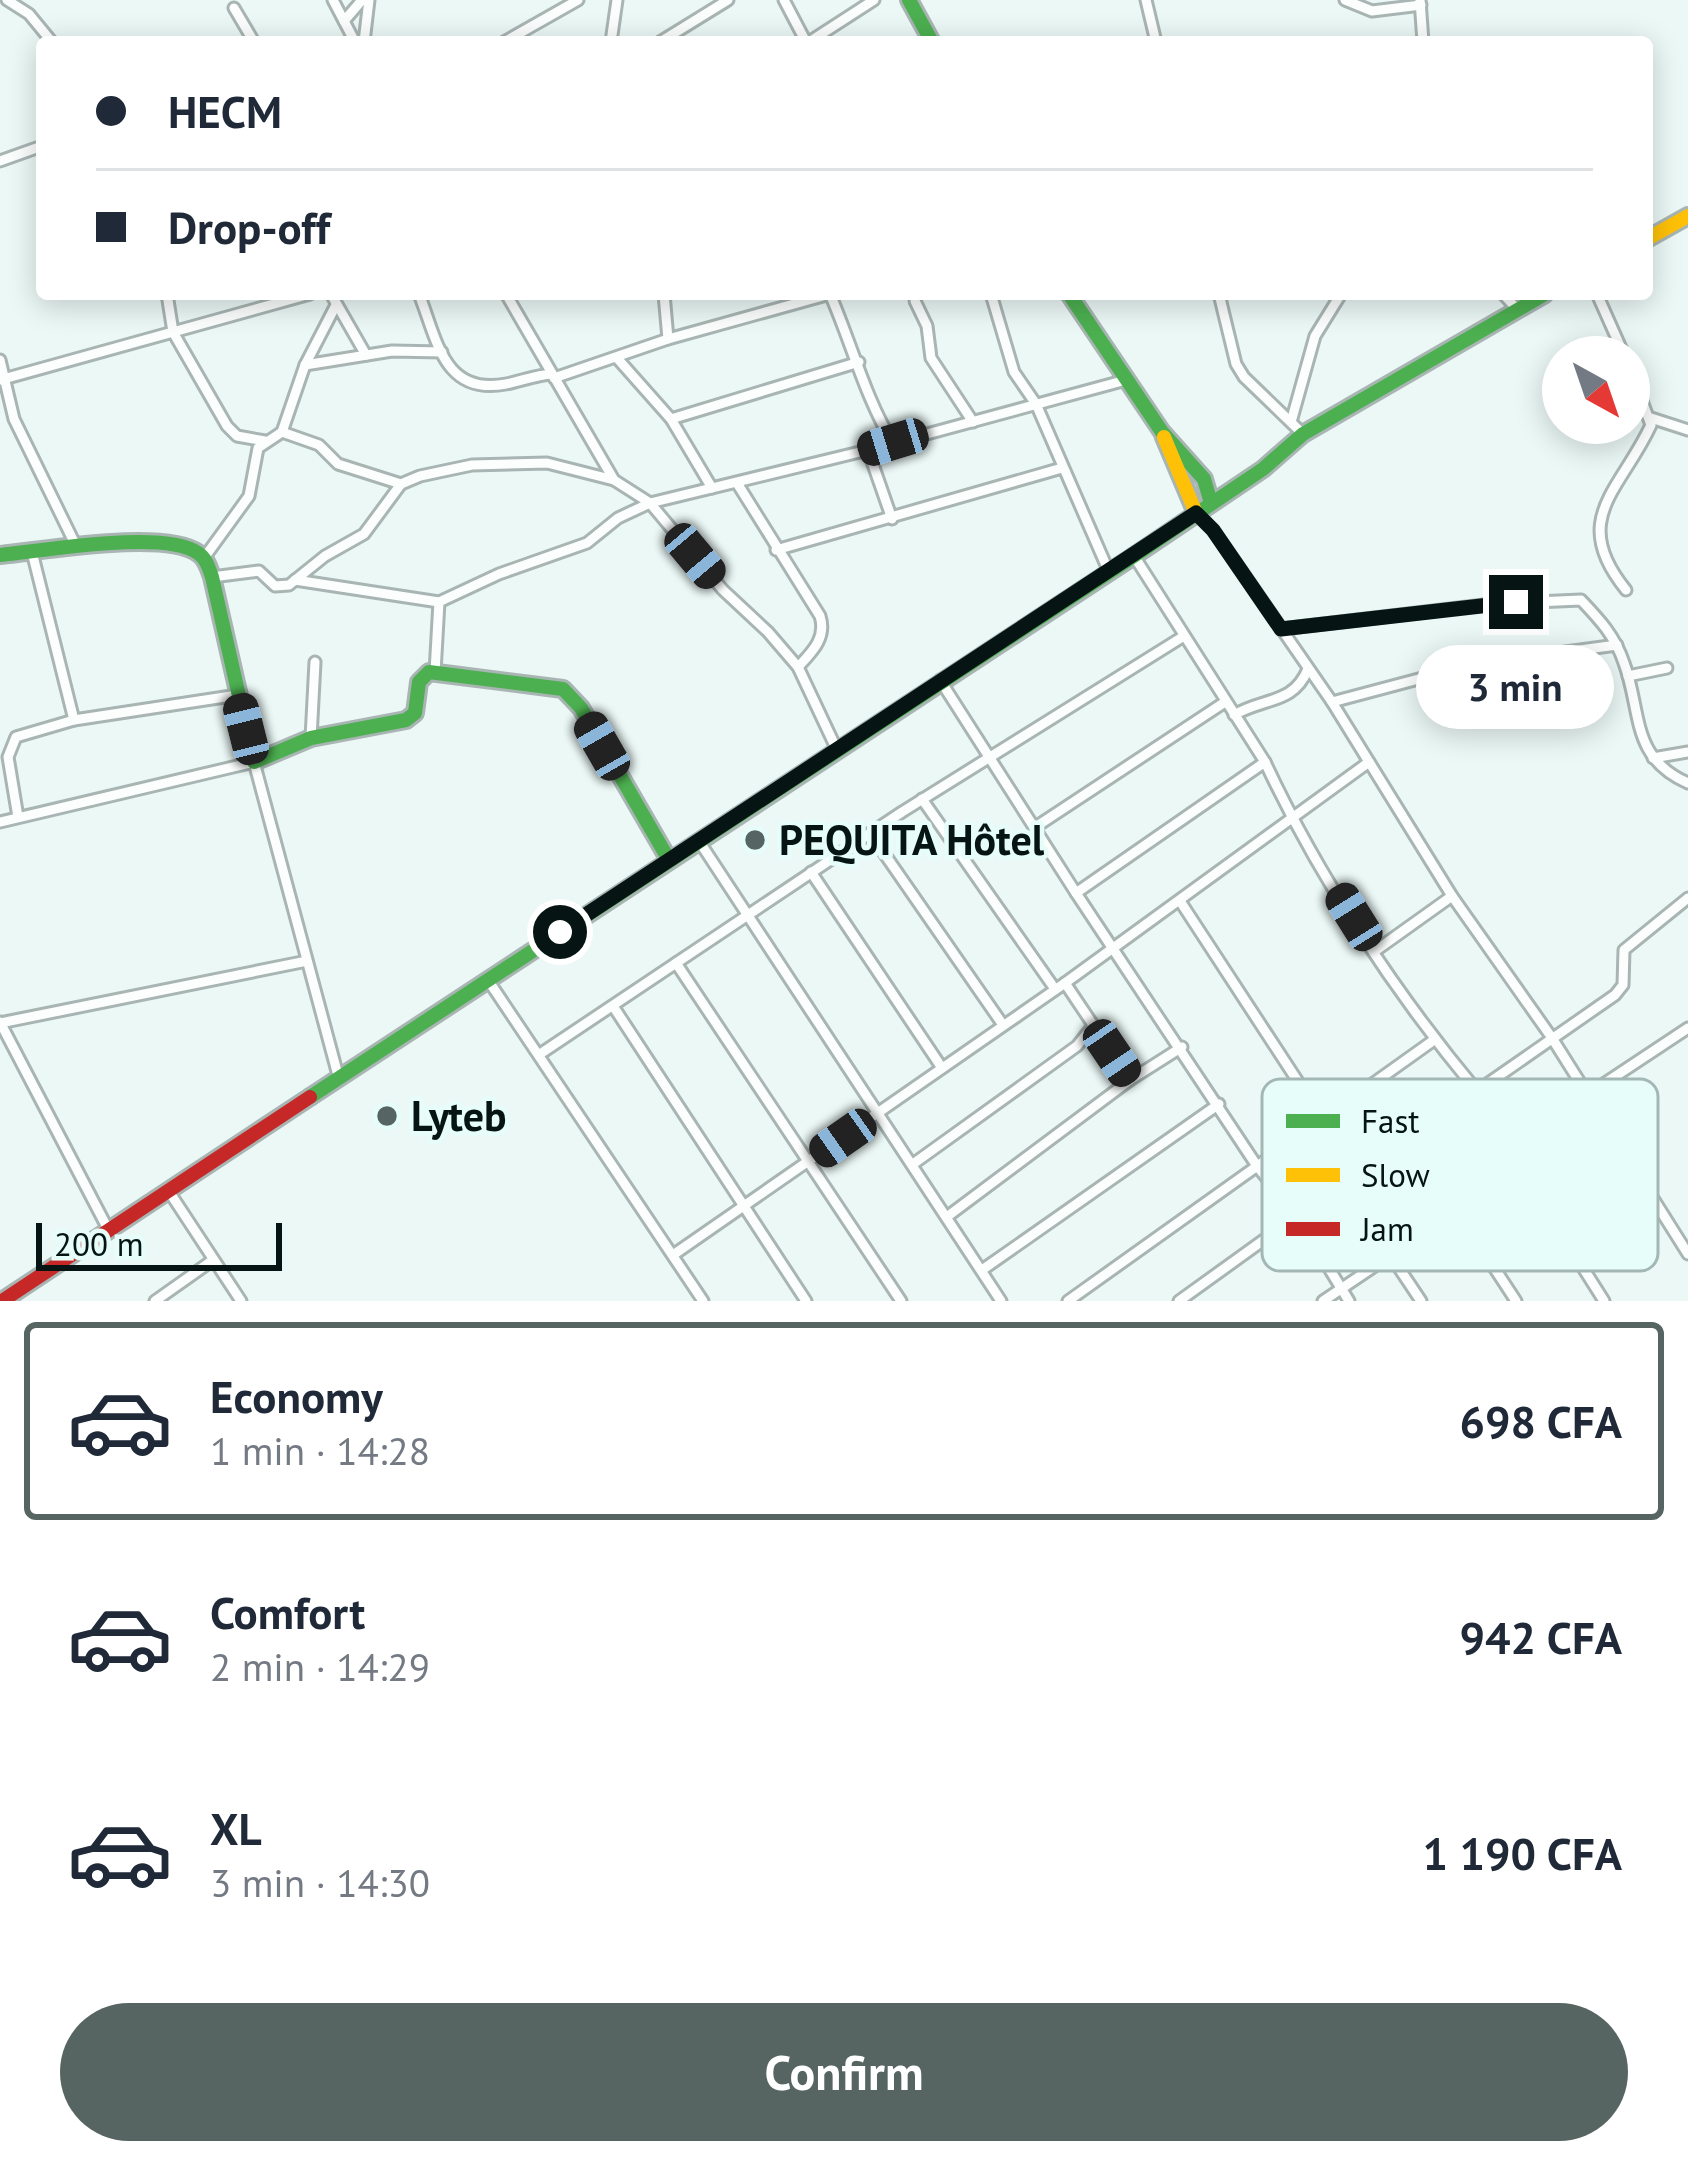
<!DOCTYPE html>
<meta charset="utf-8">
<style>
:root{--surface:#fff;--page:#f2f2f3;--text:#1f2937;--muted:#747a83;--line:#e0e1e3;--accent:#566462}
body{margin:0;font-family:"PT Sans",sans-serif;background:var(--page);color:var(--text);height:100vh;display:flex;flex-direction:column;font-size:45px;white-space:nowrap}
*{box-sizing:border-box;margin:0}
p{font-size:39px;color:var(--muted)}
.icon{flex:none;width:66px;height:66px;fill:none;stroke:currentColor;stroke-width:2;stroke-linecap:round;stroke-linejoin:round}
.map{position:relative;height:1301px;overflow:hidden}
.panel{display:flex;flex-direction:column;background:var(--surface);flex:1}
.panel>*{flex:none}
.guide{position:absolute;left:36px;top:36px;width:1617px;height:264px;border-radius:12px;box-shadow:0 6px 30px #0003;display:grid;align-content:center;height:264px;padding:0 60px;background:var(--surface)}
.needle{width:78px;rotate:140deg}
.buttons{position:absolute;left:1542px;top:336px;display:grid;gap:24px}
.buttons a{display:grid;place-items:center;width:108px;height:108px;border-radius:50%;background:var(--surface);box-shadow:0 6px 30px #0003;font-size:60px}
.scale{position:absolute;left:36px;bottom:30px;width:246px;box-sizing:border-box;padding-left:12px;border:6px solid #061513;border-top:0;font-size:33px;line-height:42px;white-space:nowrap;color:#061513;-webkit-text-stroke:9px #e6fdf9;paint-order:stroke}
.end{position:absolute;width:54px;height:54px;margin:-27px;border:15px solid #061513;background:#fff;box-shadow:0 0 0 6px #fff}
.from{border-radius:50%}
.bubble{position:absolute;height:84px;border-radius:42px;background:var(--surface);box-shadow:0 6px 30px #0003;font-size:39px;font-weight:700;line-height:84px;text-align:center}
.car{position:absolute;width:36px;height:72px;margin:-36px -18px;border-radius:15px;box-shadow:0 0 9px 3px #0007;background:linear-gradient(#222 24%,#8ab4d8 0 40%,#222 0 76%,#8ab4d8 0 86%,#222 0)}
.guide b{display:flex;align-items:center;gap:42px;height:114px;font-size:45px}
.guide b+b{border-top:3px solid var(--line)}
.guide i{width:30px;height:30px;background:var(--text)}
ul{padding:21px 0 0;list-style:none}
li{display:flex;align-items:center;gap:36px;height:198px;margin:0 24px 18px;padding:0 36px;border:6px solid transparent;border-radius:12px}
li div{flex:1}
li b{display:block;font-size:45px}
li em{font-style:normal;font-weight:700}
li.active{border-color:var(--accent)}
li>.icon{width:108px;height:108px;stroke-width:1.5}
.cta{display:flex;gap:24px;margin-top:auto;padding:24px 60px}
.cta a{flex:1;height:138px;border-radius:72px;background:var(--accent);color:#fff;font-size:48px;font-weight:700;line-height:138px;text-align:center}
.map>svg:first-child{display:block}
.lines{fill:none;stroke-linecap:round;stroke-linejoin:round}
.street-casing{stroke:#a8b5b3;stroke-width:15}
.fast-casing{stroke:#a8b5b3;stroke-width:20}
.slow-casing{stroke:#a8b5b3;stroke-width:20}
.jam-casing{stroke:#a8b5b3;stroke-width:20}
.street{stroke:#fcfefe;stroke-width:9}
.fast{stroke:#4caf50;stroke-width:14}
.slow{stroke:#ffc107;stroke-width:14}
.jam{stroke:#c62828;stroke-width:14}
.route{stroke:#061513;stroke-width:15}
.poi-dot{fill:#566462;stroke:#e6fdf9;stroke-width:4.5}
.labels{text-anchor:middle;stroke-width:9;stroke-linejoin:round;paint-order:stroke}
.poi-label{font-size:42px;font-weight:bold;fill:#061513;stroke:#e6fdf9;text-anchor:start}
.key{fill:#e6fdf9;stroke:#a3b7b4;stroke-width:3}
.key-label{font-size:33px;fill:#061513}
</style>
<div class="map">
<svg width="1688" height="1301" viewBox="0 0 1688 1301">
<rect width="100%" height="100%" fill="#ebf8f6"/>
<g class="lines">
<defs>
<g id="street">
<polyline points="7,0 29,14 52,42"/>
<polyline points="333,0 355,42"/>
<polyline points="784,0 806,42"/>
<polyline points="1146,0 1156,42"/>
<polyline points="1345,0 1372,11 1421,5"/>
<polyline points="1420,0 1423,42"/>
<polyline points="234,8 254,42"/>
<polyline points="344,21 362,0"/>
<polyline points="364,42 369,0"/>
<polyline points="504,42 578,0"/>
<polyline points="611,42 617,0"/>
<polyline points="660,42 728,0"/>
<polyline points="809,42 874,0"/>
<polyline points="0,161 42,146"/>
<polyline points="167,294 173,332 227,426 237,436 265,441"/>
<polyline points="331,294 366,355"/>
<path d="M419 294C437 339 443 396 506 384 521 381 536 375 552 374"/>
<polyline points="506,294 614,480 650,503 723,590 768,632 798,667 837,750"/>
<polyline points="664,294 668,339"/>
<polyline points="991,294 1014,372 1036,404 1109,572"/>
<polyline points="1219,294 1236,364 1244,377 1303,434"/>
<polyline points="1503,294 1517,309"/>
<polyline points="1597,294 1625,357"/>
<polyline points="915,301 927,326 931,358 973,422"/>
<polyline points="617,358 671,419 712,488"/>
<polyline points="0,360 14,419 77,548"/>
<polyline points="305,365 392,351 442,352"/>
<path d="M554 378 668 339 830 294C851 342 866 400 893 443"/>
<polyline points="0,380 310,294"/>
<polyline points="1651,418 1688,430"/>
<polyline points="671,419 859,362"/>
<polyline points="1291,422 1315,336 1341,294"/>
<polyline points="282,432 305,365 336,305"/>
<polyline points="868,450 892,519"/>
<path d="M737 483 820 616C827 638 812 652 798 667"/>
<polyline points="1196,513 1213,530 1332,702 1452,896 1552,1038 1688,1254"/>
<polyline points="776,550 1062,468"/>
<polyline points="32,552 74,720"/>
<polyline points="204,558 249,496 258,448 282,432 319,445 338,464 401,484"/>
<polyline points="212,577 259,571 275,586 289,585 325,556 364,534 401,484 420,476 472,465 547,463 614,480"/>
<polyline points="295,580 439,602 499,574 587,543 618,518 650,503 868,450 1126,380"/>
<path d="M1626 590C1568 519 1621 490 1651 425L1629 366"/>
<path d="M1281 629 1492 604 1581 600C1600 620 1615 636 1624 663 1642 711 1630 758 1688 783"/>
<polyline points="435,672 439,602"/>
<polyline points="1628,676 1667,668"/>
<polyline points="940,680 1076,893 1265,762 1134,556"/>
<polyline points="1332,702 1475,664 1617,645"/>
<path d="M1234 715C1264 697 1293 705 1308 669"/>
<polyline points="311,738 315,662"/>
<polyline points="1653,758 1688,752"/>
<path d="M1265 762C1318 876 1396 994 1477 1091L1615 995 1623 985 1624 950 1688 898"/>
<polyline points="922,799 1055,989"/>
<polyline points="18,817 8,757 16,737 74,720 238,695"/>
<polyline points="0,822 254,762 339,1079"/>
<polyline points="1034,828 1225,702"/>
<polyline points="870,833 1003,1025"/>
<polyline points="699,841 1001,1301"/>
<polyline points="811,872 942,1068"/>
<polyline points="1076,893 1257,1166 1297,1216 1179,1301"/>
<polyline points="1180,901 1323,1120"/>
<polyline points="1375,951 1452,896"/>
<polyline points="676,963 901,1301"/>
<polyline points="488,980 703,1301"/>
<polyline points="1065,983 1130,1080"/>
<polyline points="613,1006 806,1301"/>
<polyline points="0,1022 109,1231"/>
<polyline points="0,1023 307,961"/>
<polyline points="540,1054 902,812 1184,636"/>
<polyline points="1587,1095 1688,1028"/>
<polyline points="913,1164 1077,1046 1093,1026"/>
<polyline points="170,1193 241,1301"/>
<polyline points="1457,1211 1516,1301"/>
<polyline points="948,1216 1130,1080 1182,1047"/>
<polyline points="673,1255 1065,983 1369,762"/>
<polyline points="1391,1256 1421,1301"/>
<polyline points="982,1270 1219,1104"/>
<polyline points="155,1301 213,1260"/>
<polyline points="1068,1301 1434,1040"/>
<polyline points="1323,1301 1520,1168"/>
<polyline points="1349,1301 1297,1216 1477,1091 1520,1168 1604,1301"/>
</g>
<g id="fast">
<polyline points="909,0 932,42"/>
<polyline points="1069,294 1162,432 1204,479 1211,503"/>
<path d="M0 555C43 551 164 529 198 553 206 558 209 568 212 577L254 762 311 738 406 720 415 713 419 682 429 672 563 689 581 708 669 860"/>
<polyline points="310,1097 1134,556 1263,469 1303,434 1545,294"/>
</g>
<g id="slow">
<polyline points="1647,239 1688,216"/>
<polyline points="1164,437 1196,513"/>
</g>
<polyline id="jam" points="2,1301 310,1097"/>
</defs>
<use href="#street" class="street-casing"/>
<use href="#fast" class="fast-casing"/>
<use href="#slow" class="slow-casing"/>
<use href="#jam" class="jam-casing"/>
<use href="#street" class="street"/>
<use href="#fast" class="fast"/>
<use href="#slow" class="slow"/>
<use href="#jam" class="jam"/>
</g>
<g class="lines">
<polyline class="route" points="560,932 1196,513 1213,530 1281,629 1516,602"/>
</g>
<g class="poi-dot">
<circle cx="755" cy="840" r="12"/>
<circle cx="387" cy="1116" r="12"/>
</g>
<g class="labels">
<g class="poi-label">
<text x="779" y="855">PEQUITA Hôtel</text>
<text x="411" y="1131">Lyteb</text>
</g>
</g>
<rect x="1262" y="1079" width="396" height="192" rx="18" class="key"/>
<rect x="1286" y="1114" width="54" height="14" fill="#4caf50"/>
<rect x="1286" y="1168" width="54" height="14" fill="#ffc107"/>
<rect x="1286" y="1222" width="54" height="14" fill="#c62828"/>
<g class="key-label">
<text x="1361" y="1133">Fast</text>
<text x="1361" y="1187">Slow</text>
<text x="1361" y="1241">Jam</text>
</g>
</svg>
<div class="buttons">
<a><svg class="needle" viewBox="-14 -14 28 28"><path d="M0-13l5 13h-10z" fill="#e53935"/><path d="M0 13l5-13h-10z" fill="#747a83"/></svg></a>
</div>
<div class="scale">200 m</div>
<i class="end from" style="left:560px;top:932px"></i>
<i class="end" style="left:1516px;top:602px"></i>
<div class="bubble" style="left:1416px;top:645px;width:198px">3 min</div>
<i class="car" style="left:893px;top:442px;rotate:253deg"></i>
<i class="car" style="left:695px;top:556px;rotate:140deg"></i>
<i class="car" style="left:246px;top:729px;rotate:346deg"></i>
<i class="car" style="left:602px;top:746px;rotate:330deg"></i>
<i class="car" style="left:1354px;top:917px;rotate:328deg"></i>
<i class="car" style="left:1112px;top:1053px;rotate:146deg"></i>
<i class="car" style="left:843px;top:1138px;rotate:235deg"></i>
<div class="guide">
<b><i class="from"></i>HECM</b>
<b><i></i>Drop-off</b>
</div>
</div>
<section class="panel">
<ul>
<li class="active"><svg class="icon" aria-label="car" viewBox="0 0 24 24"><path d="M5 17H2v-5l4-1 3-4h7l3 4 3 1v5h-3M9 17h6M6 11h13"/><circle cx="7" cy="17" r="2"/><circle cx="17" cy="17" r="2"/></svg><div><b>Economy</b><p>1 min · 14:28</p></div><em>698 CFA</em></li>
<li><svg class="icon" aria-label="car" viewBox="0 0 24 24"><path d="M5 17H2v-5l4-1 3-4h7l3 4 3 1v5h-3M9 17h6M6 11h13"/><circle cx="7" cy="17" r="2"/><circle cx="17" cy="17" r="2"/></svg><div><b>Comfort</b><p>2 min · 14:29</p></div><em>942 CFA</em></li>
<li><svg class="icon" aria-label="car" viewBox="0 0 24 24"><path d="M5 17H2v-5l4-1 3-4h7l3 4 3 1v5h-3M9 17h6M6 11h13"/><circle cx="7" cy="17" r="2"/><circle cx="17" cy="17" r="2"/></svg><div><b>XL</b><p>3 min · 14:30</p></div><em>1 190 CFA</em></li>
</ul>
<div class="cta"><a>Confirm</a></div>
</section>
